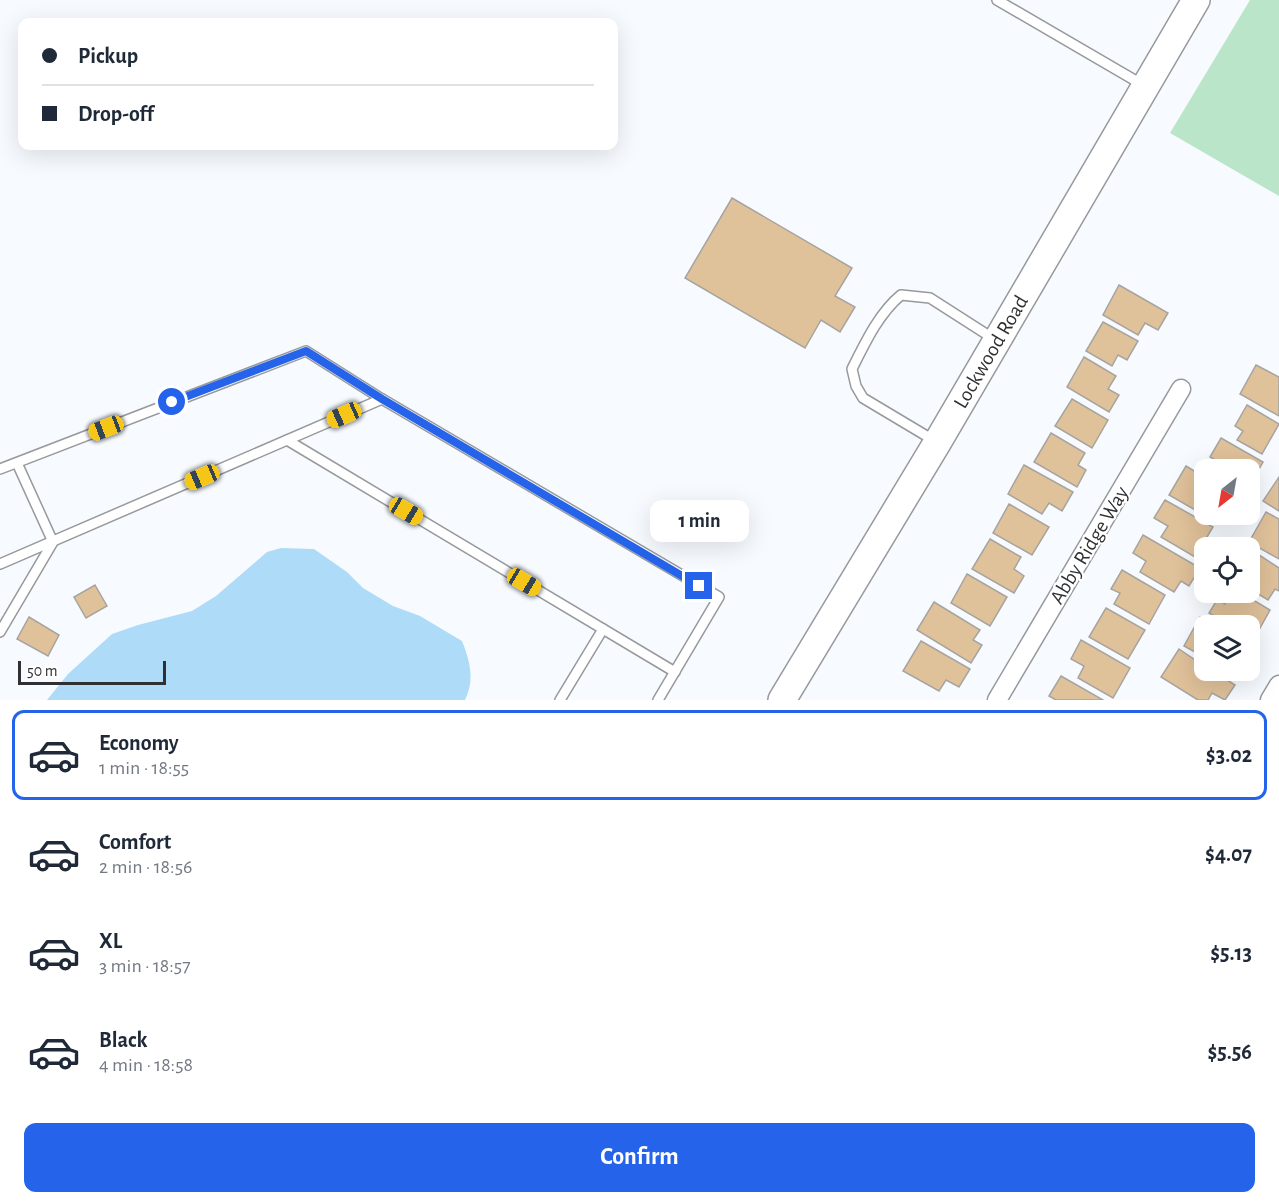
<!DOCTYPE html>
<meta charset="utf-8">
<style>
:root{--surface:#fff;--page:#f2f2f3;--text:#1f2937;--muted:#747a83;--line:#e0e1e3;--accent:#2563eb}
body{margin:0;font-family:"Alegreya Sans",sans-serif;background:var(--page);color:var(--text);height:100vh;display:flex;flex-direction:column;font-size:22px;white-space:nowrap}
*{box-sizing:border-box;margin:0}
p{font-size:20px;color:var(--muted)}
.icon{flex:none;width:33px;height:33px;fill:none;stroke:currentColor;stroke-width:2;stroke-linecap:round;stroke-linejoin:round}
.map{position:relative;height:700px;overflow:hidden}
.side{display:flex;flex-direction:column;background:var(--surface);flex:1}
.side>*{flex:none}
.guide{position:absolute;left:18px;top:18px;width:600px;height:132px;border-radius:12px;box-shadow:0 6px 24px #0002;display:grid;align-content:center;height:132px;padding:0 24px;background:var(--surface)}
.needle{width:39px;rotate:211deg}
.tools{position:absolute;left:1194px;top:459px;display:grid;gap:12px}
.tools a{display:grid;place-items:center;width:66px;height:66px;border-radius:12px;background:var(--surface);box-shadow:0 6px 24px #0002;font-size:30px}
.scale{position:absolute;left:18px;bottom:15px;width:148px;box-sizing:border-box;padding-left:6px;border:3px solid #2f3032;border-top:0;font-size:16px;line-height:21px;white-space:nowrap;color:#2f3032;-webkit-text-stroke:4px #fff;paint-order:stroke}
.end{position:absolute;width:27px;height:27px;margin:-14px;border:8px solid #2563eb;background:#fff;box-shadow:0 0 0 3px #fff}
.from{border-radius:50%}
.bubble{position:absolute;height:42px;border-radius:12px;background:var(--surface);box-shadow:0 6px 24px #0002;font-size:20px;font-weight:700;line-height:42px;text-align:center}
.car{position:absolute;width:18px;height:36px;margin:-18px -9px;border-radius:8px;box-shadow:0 0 4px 2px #0007;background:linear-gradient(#f5c518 24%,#345 0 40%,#f5c518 0 76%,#345 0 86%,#f5c518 0)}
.guide b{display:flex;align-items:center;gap:21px;height:57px;font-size:22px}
.guide b+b{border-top:2px solid var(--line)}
.guide i{width:15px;height:15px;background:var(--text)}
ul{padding:10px 0 0;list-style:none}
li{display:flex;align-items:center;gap:18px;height:90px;margin:0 12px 9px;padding:0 12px;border:3px solid transparent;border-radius:12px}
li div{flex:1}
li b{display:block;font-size:22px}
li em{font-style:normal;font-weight:700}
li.selected{border-color:var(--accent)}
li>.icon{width:54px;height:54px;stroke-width:1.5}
.primary-button{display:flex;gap:12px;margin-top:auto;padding:12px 24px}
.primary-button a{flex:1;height:69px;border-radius:12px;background:var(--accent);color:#fff;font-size:24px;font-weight:700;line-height:69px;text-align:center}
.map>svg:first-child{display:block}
.green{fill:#bae5c8}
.water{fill:#addbf8}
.building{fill:#dfc19a;stroke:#a7a4a0;stroke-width:1.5}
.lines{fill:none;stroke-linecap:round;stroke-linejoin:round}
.lane-casing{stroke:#969a9d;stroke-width:12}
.street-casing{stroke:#969a9d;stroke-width:21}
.secondary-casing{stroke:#969a9d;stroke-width:30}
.lane{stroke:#fff;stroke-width:9}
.street{stroke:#fff;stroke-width:18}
.secondary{stroke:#fff;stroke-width:27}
.route{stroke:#2563eb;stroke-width:8}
.labels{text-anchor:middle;stroke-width:4.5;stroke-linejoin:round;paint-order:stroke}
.street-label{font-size:21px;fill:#2f3032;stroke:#fff}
</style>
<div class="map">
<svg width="1279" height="700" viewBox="0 0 1279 700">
<rect width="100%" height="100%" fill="#f7fbff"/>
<polygon class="green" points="1250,0 1279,0 1279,196 1170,133"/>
<path class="water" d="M281 548 314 549 347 572 363 588 393 606 420 616 462 641C470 661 475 680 465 700H47L68 674 112 634 138 625 192 611 216 596 267 552Z"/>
<g class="building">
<polygon points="732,198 852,268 835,296 855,307 840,332 821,320 805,348 685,278"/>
<polygon points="1119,285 1168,313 1158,330 1145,323 1138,335 1103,315"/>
<polygon points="1103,322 1138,341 1127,360 1118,355 1112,366 1086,351"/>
<polygon points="1084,357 1116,376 1108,389 1119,395 1109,412 1067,387"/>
<polygon points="1256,365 1279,377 1279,416 1240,394"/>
<polygon points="1072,399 1108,420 1092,448 1055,426"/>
<polygon points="1247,405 1279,424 1262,454 1237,440 1243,431 1235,426"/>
<polygon points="1051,433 1085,453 1078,465 1086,470 1077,487 1034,462"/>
<polygon points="1221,438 1263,462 1250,485 1250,470 1214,470 1219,462 1210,457"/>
<polygon points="1024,465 1073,492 1062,511 1049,503 1042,514 1008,494"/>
<polygon points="1186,466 1204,477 1204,514 1213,514 1211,519 1169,495"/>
<polygon points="1279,477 1279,511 1263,501"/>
<polygon points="1165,500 1213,527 1195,557 1161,537 1168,526 1154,518"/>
<polygon points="1009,504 1049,527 1032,555 993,533"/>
<polygon points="1266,512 1279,519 1279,559 1249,542"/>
<polygon points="1143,535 1200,568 1189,586 1181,581 1174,592 1140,572 1146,561 1133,553"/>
<polygon points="990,539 1021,557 1014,569 1024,576 1014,593 972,569"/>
<polygon points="1250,549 1279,568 1279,591 1275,589 1268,600 1250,589"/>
<polygon points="1122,570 1165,595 1149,624 1114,604 1120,593 1111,589"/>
<polygon points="967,574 1007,597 990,626 951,603"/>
<polygon points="95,585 107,606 86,618 74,597"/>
<polygon points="1232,592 1240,592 1270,610 1254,639 1250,636 1250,626 1231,626 1209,613 1217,600 1225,604"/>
<polygon points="934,602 980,630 973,640 982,645 971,663 917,630"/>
<polygon points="1106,608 1145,630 1128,659 1089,637"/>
<polygon points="29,617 59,635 48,656 17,639"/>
<polygon points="1200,617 1215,626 1204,626 1204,657 1184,646"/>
<polygon points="1081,640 1130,668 1113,698 1078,678 1084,666 1071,659"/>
<polygon points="921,641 970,669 959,687 946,680 939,691 903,671"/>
<polygon points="1179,649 1204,666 1204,670 1212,670 1235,685 1225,700 1212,693 1208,700 1198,700 1161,677"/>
<polygon points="1061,676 1103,700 1056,700 1049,696"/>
</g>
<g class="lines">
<defs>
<g id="lane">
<polyline points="997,0 1143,85"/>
<polyline points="287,440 675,672"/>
<path d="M935 441 863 398 856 386 852 369C865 343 879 313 901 295L930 298 994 339"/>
<polyline points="0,469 306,351 382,399"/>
<polyline points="0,564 382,399 719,597 658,700"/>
<polyline points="0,632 53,542 17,463"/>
<polyline points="560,700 603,629"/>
</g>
<g id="street">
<polyline points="997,700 1181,389"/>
<polyline points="1270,700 1279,685"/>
</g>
<g id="secondary">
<path id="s1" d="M782 700 937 443 1196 0"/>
</g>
</defs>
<use href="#lane" class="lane-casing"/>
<use href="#street" class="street-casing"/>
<use href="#secondary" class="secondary-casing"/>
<use href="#lane" class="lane"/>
<use href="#street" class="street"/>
<use href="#secondary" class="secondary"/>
</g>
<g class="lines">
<polyline class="route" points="172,402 306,351 382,399 699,586"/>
</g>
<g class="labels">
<g class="street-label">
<text dy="7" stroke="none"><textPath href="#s1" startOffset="406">Lockwood Road</textPath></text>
<text transform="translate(1089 545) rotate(-59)" y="7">Abby Ridge Way</text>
</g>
</g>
</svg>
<div class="tools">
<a><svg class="needle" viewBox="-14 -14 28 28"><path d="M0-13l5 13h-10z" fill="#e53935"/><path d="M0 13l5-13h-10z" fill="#747a83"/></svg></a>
<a><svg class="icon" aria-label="locate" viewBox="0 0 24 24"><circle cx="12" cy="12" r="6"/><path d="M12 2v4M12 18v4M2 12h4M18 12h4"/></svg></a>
<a><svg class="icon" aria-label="layers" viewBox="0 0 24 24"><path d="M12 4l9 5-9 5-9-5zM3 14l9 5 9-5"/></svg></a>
</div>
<div class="scale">50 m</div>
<i class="end from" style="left:172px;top:402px"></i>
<i class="end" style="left:699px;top:586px"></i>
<div class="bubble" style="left:650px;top:500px;width:99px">1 min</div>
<i class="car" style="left:344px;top:415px;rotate:246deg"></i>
<i class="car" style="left:106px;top:428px;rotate:249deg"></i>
<i class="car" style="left:202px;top:477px;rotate:247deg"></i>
<i class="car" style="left:406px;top:511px;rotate:121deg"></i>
<i class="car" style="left:524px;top:582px;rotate:121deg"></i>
<div class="guide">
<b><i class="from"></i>Pickup</b>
<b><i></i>Drop-off</b>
</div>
</div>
<section class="side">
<ul>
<li class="selected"><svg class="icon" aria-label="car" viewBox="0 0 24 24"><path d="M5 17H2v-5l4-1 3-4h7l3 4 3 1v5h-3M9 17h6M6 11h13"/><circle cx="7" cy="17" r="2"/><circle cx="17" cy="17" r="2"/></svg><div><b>Economy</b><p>1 min · 18:55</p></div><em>$3.02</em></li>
<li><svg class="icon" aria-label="car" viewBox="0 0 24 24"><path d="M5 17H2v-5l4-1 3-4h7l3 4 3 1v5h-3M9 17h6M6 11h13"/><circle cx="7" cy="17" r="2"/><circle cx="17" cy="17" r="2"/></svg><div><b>Comfort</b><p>2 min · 18:56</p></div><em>$4.07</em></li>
<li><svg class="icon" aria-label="car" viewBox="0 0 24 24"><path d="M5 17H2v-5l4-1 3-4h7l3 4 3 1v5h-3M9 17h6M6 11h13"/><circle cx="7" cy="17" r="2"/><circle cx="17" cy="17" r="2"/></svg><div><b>XL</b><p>3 min · 18:57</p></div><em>$5.13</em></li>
<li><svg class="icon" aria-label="car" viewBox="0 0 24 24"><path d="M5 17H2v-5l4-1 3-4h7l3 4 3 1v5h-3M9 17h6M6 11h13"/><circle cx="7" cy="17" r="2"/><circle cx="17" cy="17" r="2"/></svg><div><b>Black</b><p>4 min · 18:58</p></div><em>$5.56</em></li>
</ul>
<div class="primary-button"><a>Confirm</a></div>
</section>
